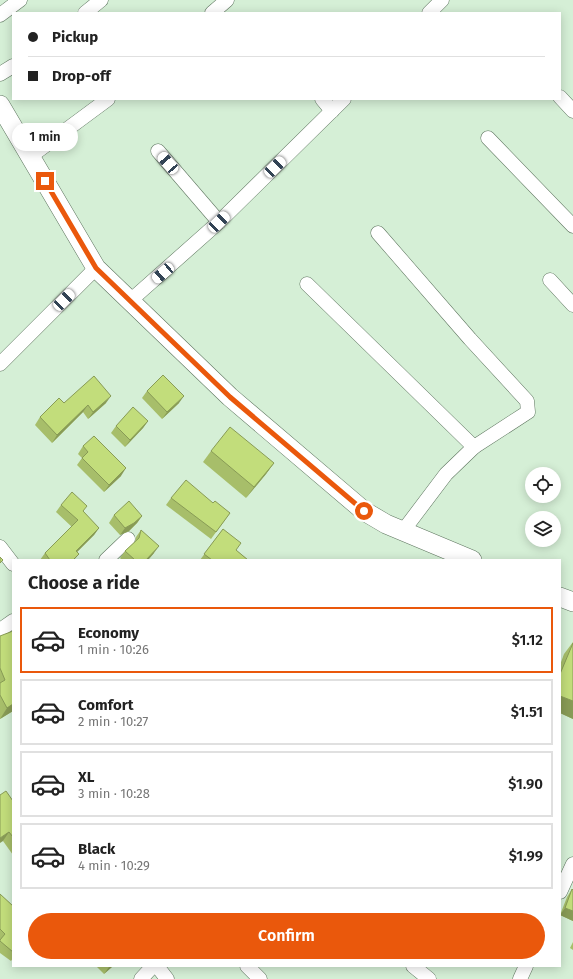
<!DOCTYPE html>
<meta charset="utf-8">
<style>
:root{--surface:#fff;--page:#f6f6f6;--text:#222;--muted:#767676;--line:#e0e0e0;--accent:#ea580c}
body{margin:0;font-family:"Fira Sans",sans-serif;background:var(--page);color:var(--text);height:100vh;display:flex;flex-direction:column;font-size:15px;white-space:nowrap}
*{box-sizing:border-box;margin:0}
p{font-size:13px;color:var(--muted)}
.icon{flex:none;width:22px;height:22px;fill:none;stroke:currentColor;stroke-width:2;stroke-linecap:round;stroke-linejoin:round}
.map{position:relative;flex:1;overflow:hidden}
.drawer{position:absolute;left:12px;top:559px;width:549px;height:408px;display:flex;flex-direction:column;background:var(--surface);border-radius:0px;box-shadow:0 2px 10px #0003}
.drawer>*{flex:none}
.banner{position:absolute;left:12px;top:12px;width:549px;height:88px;border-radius:0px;box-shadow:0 2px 10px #0003;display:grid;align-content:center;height:88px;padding:0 16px;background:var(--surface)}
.controls{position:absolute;left:525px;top:467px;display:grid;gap:8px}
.controls a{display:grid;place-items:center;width:36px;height:36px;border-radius:50%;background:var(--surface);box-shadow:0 2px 10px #0003;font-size:20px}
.end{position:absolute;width:18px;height:18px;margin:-9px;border:5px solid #ea580c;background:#fff;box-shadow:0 0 0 2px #fff}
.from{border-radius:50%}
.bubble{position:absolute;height:28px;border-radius:14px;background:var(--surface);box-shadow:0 2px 10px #0003;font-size:13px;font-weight:600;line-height:28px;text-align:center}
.car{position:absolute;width:12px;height:24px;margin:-12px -6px;border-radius:5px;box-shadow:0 0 3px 1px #0007;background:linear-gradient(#fff 24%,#345 0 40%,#fff 0 76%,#345 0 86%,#fff 0)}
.banner b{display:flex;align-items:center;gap:14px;height:38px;font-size:15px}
.banner b+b{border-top:1px solid var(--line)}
.banner i{width:10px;height:10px;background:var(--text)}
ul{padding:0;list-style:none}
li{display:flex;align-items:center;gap:12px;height:66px;margin:0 8px 6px;padding:0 8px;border:2px solid var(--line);border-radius:0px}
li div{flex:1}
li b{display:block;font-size:15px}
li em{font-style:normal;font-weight:600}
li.current{border-color:var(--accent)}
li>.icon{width:36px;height:36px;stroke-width:1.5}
h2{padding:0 16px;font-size:18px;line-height:48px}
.cta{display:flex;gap:8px;margin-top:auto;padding:8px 16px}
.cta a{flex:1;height:46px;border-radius:24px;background:var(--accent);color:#fff;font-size:16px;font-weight:600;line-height:46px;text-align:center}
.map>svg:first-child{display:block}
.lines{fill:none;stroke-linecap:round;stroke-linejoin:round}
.street-casing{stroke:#5e755f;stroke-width:15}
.secondary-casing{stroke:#5e755f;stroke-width:20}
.street{stroke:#fff;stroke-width:14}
.secondary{stroke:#fff;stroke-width:19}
.wall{fill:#a7be6a}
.shaded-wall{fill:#889b56}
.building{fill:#c2dd7b;stroke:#889b56}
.route{stroke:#ea580c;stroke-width:5}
</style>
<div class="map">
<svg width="573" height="979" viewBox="0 0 573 979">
<rect width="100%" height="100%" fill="#d5efd6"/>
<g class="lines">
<defs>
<g id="street">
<polyline points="85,13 101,0"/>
<polyline points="212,13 227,0"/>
<polyline points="429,13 442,0"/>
<polyline points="0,15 20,0"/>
<polyline points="0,74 13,66"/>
<polyline points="560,97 573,111"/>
<polyline points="322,99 332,111"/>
<polyline points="488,138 573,226"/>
<polyline points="158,151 219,222"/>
<polyline points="31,156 108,99"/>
<polyline points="378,233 470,339 527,401 528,412 474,447 446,474 403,531"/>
<polyline points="550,280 573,305"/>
<polyline points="307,284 474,447"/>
<polyline points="130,301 219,222 344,99"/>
<polyline points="0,364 96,268"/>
<polyline points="0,547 13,564"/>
<polyline points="106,560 128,539"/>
<polyline points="0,630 13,621"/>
<polyline points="560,892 573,864"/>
<polyline points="157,966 167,979"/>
<polyline points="247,966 260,979"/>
<polyline points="413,966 429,979"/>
<polyline points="141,979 153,966"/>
<polyline points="520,979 526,966"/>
</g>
<g id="secondary">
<polyline points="0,105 96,268 230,397 364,511 386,524 472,560"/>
<polyline points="560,597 573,602"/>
</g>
</defs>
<use href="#street" class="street-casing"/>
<use href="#secondary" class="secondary-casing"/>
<use href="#street" class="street"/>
<use href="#secondary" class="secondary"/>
</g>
<g class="wall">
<polygon points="147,391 179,403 162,419 142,398"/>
<polygon points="64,403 106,403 88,419 83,412 52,443 35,425 40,417"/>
<polygon points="148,421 143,428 125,447 111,433 116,426"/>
<polygon points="83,446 121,476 104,492 77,465 82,458 78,454"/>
<polygon points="211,451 274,463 266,474 246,498 203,462"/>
<polygon points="171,498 213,503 230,513 211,539 166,505"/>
<polygon points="61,505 83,512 99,528 94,535 77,552 79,554 74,560 40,560 45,553 72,527 56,512"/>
<polygon points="114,515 142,516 137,523 129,531 120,535 109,523"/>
<polygon points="223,529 236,550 248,560 200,560"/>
<polygon points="141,530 154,553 148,560 122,560 120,558 125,551 135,542 136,537"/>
<polygon points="0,636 13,711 0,719"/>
<polygon points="573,642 573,719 560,713 560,665 564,654"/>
<polygon points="13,801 13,855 3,841"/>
<polygon points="572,889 573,890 573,921 560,915 567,897"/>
<polygon points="0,894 13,906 13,958 11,961 0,953"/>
<polygon points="573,942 573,950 570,948"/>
<polygon points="96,966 113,966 104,974"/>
</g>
<g class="shaded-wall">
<polygon points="111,396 106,403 88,419 93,412"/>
<polygon points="184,396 179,403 162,419 167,412"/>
<polygon points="88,405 83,412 52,443 57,435"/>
<polygon points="148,421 143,428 125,447 130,440"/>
<polygon points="274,463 266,474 246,498 254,487"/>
<polygon points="126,468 121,476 104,492 109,485"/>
<polygon points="142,516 137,523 129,531 120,535 125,528"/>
<polygon points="99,528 94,535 71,558 76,551"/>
<polygon points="159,546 154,553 148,560 146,560"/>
<polygon points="560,696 573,701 573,719 560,713"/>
<polygon points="13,704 13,711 0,719 7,708"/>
<polygon points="9,832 3,841 0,843 0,838"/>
<polygon points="565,908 573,911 573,921 560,915"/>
<polygon points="110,966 113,966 104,974 109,967"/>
</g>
<g class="building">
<polygon points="163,375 184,396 167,412 147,391"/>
<polygon points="94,376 111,396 93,412 88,405 57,435 40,417 59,398 64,403"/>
<polygon points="133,407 148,421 130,440 116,426"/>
<polygon points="230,427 274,463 254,487 211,451"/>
<polygon points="94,436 126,468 109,485 82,458 88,452 83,446"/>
<polygon points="186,480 213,503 215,501 230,513 216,532 171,498"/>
<polygon points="72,492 87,506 83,511 99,528 76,551 79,554 73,560 50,560 45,553 78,520 61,505"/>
<polygon points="129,501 142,516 134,523 125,528 114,515"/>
<polygon points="223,529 241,543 236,550 248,560 212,560 204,554"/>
<polygon points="141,530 159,546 146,560 135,560 125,551 139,538"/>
<polygon points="0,557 3,560 0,563"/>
<polygon points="13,631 13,704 7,708 0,695 0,683 5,680 0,668 0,636"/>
<polygon points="573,643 573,701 560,696 560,674"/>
<polygon points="6,791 13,801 13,837 9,832 0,838 0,795"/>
<polygon points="572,889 573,890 573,911 565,908"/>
<polygon points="0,894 13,906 13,952 0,941 0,940 5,934 0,929"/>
</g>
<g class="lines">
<polyline class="route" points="45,181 96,268 230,397 364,511"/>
</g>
</svg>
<div class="controls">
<a><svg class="icon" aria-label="locate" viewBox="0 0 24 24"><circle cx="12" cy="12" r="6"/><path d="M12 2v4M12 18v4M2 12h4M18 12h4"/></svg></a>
<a><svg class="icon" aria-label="layers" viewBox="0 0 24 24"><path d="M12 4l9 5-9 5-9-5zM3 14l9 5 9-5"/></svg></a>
</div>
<i class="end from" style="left:364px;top:511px"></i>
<i class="end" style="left:45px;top:181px"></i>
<div class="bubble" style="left:12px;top:123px;width:66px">1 min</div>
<i class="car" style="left:168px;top:163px;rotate:319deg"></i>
<i class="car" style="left:275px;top:167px;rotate:46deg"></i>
<i class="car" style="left:219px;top:222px;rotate:46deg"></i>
<i class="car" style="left:163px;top:273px;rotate:229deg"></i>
<i class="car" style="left:64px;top:300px;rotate:45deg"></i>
<div class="banner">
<b><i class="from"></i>Pickup</b>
<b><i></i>Drop-off</b>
</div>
<section class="drawer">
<h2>Choose a ride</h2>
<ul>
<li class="current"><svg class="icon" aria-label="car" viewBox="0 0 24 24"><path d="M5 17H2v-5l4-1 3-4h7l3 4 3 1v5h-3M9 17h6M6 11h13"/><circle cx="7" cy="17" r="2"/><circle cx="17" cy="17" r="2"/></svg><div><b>Economy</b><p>1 min · 10:26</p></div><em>$1.12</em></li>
<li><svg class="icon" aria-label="car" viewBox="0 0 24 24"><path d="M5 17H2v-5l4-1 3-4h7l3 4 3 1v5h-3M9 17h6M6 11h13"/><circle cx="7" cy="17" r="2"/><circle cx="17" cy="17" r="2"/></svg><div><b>Comfort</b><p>2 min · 10:27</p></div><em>$1.51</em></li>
<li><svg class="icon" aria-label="car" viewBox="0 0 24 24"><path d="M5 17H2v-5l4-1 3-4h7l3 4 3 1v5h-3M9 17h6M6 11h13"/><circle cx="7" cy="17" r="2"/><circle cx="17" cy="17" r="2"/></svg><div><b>XL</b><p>3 min · 10:28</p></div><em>$1.90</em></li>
<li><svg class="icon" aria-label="car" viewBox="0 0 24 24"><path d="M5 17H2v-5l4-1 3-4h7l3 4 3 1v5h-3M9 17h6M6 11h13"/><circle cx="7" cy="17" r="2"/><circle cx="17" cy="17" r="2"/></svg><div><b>Black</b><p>4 min · 10:29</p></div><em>$1.99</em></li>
</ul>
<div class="cta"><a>Confirm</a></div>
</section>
</div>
